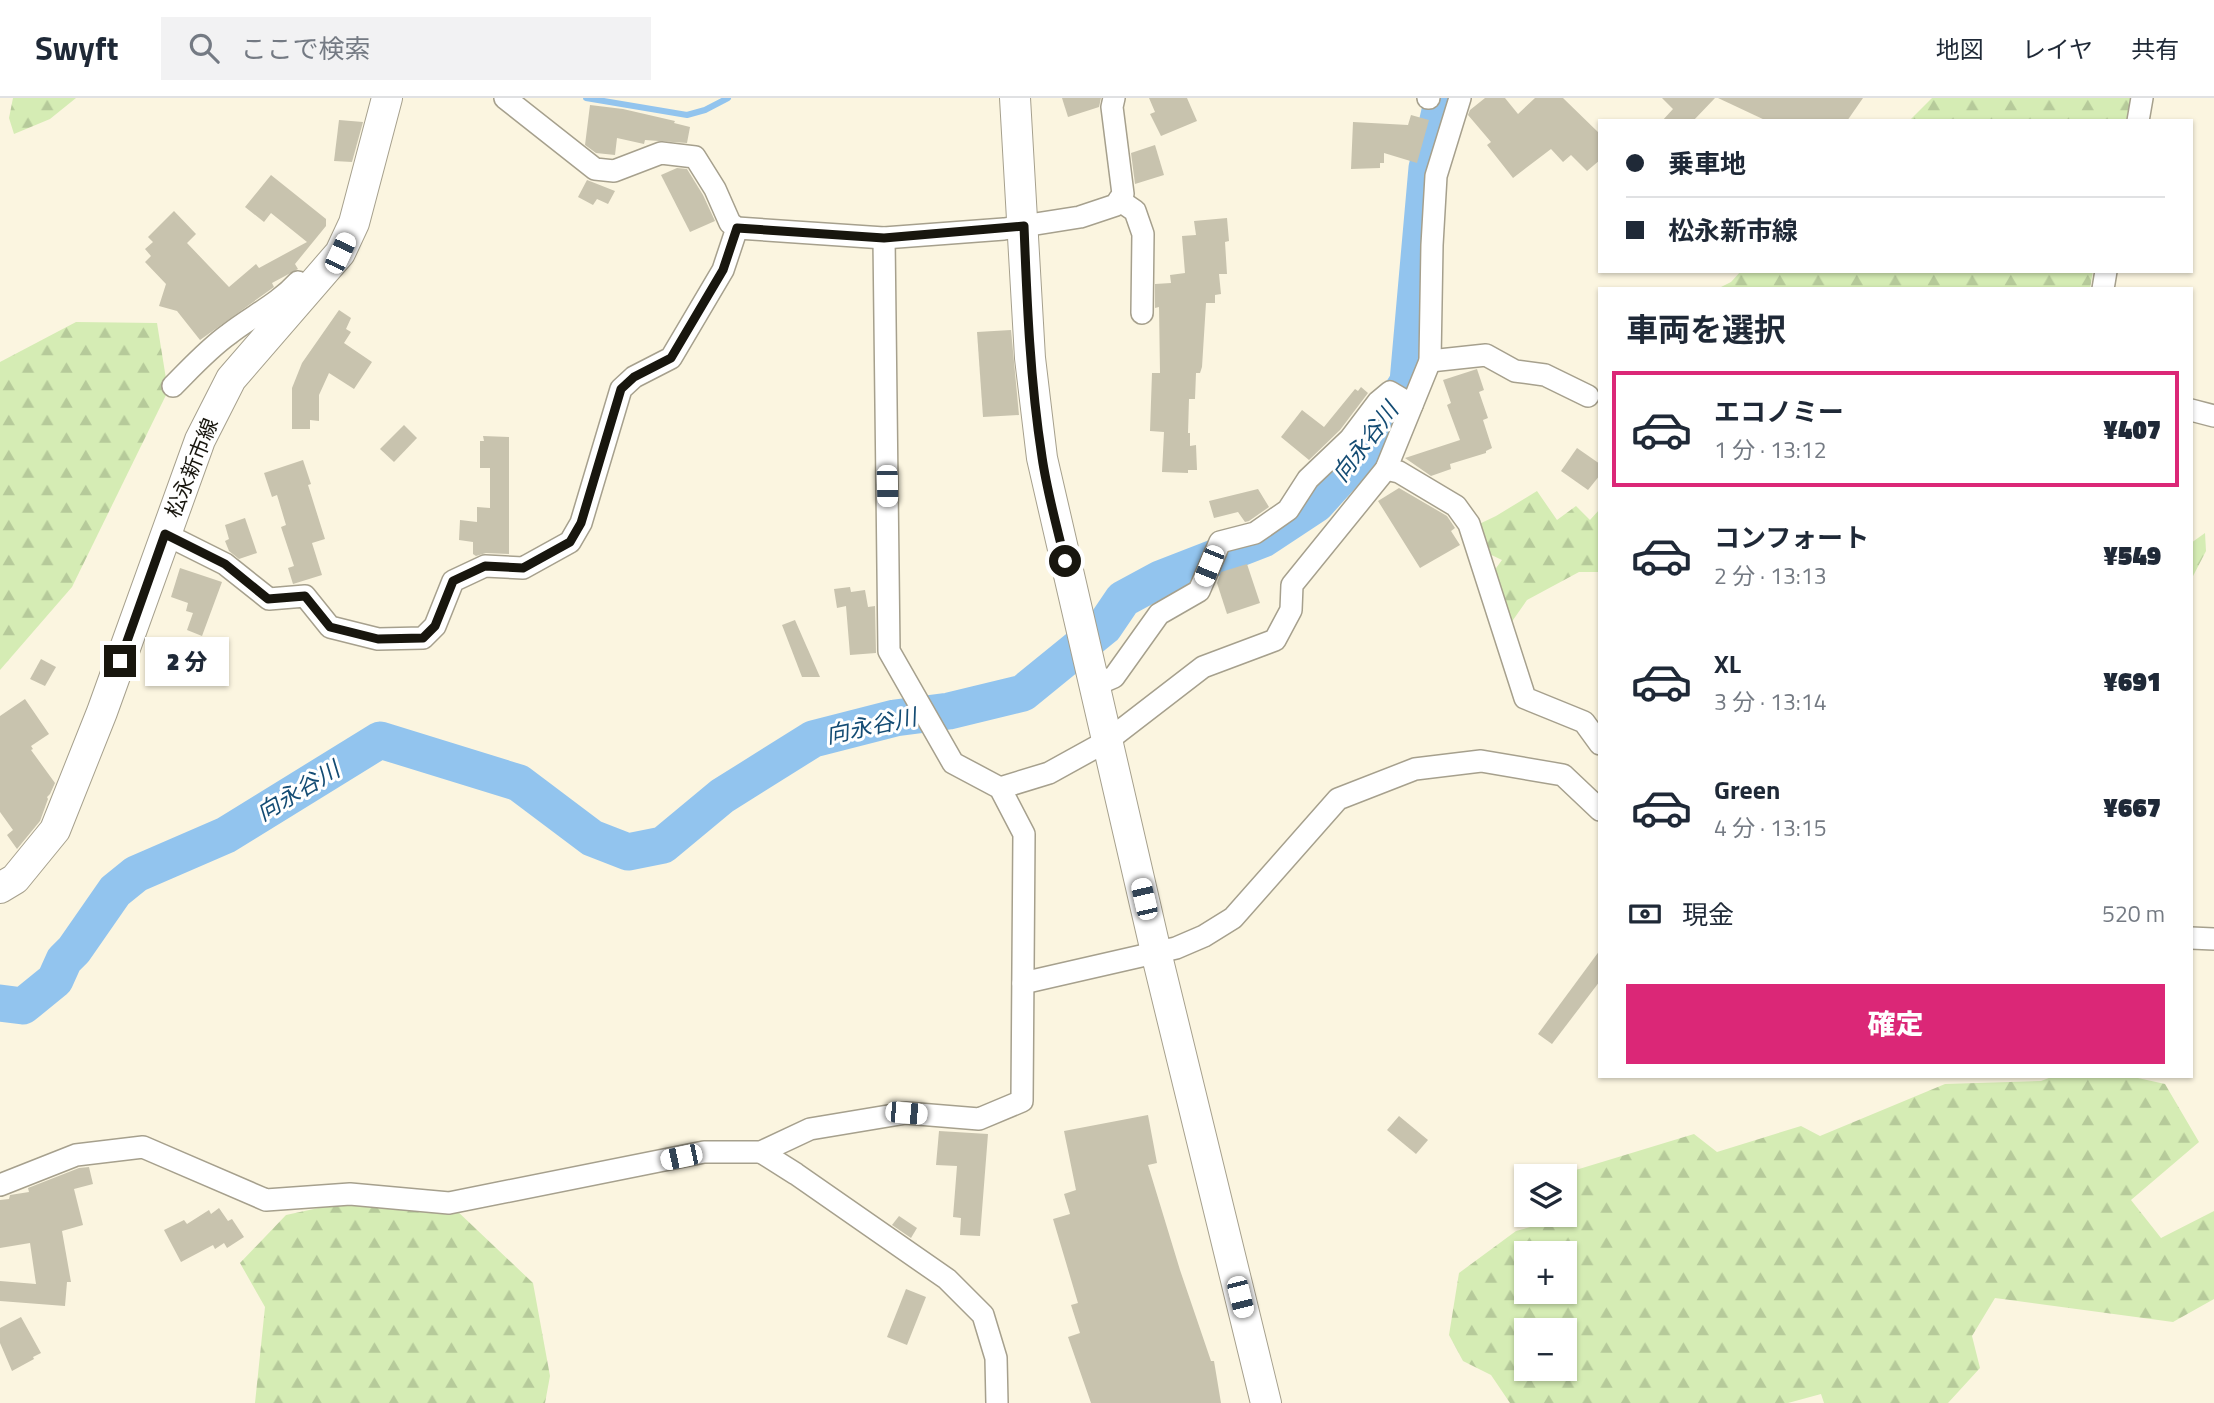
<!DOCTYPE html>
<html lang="ja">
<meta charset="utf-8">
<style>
:root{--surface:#fff;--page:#f2f2f3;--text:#1f2937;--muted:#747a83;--line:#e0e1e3;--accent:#db2777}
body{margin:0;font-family:"Titillium Web","Noto Sans JP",sans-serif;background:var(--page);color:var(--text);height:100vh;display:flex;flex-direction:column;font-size:26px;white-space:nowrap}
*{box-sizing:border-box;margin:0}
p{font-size:23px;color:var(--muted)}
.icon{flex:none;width:38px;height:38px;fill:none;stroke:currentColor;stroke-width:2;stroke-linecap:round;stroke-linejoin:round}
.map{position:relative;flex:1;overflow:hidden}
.details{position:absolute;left:1598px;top:189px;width:595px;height:791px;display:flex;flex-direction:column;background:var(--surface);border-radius:0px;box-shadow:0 2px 5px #0004}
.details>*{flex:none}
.banner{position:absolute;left:1598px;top:21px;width:595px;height:154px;border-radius:0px;box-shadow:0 2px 5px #0004;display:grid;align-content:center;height:154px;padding:0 28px;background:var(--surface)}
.fabs{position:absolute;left:1514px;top:1066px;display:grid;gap:14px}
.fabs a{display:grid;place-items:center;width:63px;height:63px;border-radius:0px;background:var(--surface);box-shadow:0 2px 5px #0004;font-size:35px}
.end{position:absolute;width:32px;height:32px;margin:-16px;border:9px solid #18160e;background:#fff;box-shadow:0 0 0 4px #fff}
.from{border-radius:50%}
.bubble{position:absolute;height:49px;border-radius:0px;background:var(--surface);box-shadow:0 2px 5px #0004;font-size:23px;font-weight:800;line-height:49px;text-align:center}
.car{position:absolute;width:21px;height:42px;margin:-21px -10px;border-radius:9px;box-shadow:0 0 5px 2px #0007;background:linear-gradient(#fff 24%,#345 0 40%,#fff 0 76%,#345 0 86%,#fff 0)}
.banner b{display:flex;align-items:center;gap:24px;height:66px;font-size:26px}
.banner b+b{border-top:2px solid var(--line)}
.banner i{width:18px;height:18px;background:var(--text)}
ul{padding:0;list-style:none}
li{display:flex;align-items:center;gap:21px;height:116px;margin:0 14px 10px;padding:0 14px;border:4px solid transparent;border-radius:0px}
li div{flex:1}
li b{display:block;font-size:26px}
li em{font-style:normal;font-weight:800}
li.on{border-color:var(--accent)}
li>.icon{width:63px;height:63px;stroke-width:1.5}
h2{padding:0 28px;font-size:32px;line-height:84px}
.pay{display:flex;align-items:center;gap:18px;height:77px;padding:0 28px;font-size:26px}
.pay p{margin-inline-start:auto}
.cta{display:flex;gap:14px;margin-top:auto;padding:14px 28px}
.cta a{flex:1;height:80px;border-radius:0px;background:var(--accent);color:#fff;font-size:28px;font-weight:800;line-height:80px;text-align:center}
header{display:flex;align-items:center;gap:42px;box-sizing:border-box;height:98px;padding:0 35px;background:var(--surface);border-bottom:2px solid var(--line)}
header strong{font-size:33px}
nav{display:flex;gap:38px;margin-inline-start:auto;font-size:24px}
.search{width:490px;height:63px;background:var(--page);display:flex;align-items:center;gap:18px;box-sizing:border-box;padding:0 24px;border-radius:0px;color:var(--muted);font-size:26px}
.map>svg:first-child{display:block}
.forest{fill:url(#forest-firs);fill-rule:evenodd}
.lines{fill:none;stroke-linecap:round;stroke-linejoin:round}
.stream{stroke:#92c4ee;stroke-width:6}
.river{stroke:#92c4ee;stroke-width:37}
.building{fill:#c8c3ae}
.street-casing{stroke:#a6a08d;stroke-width:24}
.secondary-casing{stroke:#a6a08d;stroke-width:32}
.street{stroke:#fff;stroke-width:21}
.secondary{stroke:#fff;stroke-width:30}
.route{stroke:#18160e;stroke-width:9}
.labels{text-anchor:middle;stroke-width:6;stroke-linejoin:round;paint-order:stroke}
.street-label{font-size:21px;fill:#18160e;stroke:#fff}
.water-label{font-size:23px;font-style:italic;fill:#144c74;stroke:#fff}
</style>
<header>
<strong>Swyft</strong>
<div class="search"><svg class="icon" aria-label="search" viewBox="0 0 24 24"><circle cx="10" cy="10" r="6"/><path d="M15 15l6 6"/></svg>ここで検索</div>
<nav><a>地図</a><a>レイヤ</a><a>共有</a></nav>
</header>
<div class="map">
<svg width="2214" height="1305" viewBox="0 0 2214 1305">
<defs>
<pattern id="forest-firs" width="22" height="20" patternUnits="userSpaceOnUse" patternTransform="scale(1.75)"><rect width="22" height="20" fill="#d5ecb4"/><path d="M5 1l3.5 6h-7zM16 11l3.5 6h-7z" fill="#b6ca9a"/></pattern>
</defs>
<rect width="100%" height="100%" fill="#fbf5e0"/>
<g class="forest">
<polygon points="13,0 76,0 50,21 14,36 9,20"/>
<polygon points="1932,0 2131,0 2126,23 1909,23"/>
<polygon points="1741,173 2093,173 2090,191 1717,191 1731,184"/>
<polygon points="76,224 157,225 168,293 72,489 0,572 0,264"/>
<polygon points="1537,393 1557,422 1576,408 1590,422 1599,412 1599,474 1579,474 1527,502 1506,532 1488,481 1502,462 1483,453 1475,428 1496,418"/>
<polygon points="2205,435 2206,453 2191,482 2191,445"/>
<path d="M2054 978H2129L2165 986 2199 1044 2131 1102 2161 1140 2214 1113V1201L2173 1224 1995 1200 1972 1238 1980 1270 1948 1305H1824L1821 1296 1788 1305H1510L1491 1277 1463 1263 1449 1237 1459 1175 1516 1133 1534 1128 1539 1117 1564 1116V1078H1556L1694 1036 1717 1054 1801 1028 1820 1038 1945 986 2041 983ZM1564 1155V1194H1526V1155ZM1564 1232V1270H1526V1232Z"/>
<polygon points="337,1106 455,1111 533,1185 550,1278 545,1305 255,1305 265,1209 240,1165 286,1117"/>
</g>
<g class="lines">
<polyline class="stream" points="586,0 687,17 705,12 728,0"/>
<polyline class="river" points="0,905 23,908 55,882 64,862 74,852 115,793 136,776 226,737 380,642 519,685 592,740 628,754 663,747 722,698 813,641 895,620 949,613 1023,595 1104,529 1123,501 1160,481 1263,441 1316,406 1365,352 1408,284 1427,70 1443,0"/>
</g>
<g class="building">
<polygon points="1062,0 1101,0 1099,9 1068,19"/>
<polygon points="1149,0 1187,0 1197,23 1161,38 1150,16 1155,14"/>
<polygon points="1485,0 1505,0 1518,16 1535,0 1563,0 1600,36 1600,62 1587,73 1571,57 1563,64 1551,51 1513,80 1487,47 1491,44 1468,17 1470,12"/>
<polygon points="1662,0 1715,0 1693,23 1662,23 1673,11"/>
<polygon points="1718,0 1863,0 1847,23 1767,23"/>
<polygon points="590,7 623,11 675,23 674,25 690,29 687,45 645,42 644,46 617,40 615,57 596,55 585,47"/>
<polygon points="1411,17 1429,22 1417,65 1384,55 1384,65 1380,65 1380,70 1351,71 1353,24 1408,27"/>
<polygon points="339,22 363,24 352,64 334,63"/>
<polygon points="1155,47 1164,77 1135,86 1131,55"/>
<polygon points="677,70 687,71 703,97 715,123 690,134 661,77"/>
<polygon points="271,77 326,121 326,128 295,166 298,171 272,185 274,189 200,242 177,213 159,208 166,186 145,164 151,158 145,151 153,144 148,139 174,113 196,136 187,145 229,189 256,166 259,170 307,144 271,115 264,124 245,109"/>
<polygon points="587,82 615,93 608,106 597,101 593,107 578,99"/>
<polygon points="1227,120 1229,143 1225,144 1227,176 1219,176 1221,196 1215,197 1215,205 1206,205 1202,269 1200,275 1196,275 1195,301 1189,301 1188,335 1190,335 1190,348 1196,347 1197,372 1188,372 1188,375 1162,374 1164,334 1150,333 1152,275 1160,275 1159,209 1155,210 1155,186 1171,185 1170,177 1185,175 1182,138 1196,137 1194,123"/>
<polygon points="339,212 351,220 346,231 351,234 344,245 372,264 354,291 329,275 319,297 319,323 310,322 310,331 292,331 292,290 302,265"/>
<polygon points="1011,232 1019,317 983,319 977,234"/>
<polygon points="1477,271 1484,292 1479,294 1488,320 1483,322 1492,350 1486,353 1486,355 1450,366 1451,371 1431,378 1405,360 1460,342 1447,307 1451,305 1443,282"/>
<polygon points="1361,289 1368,295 1340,332 1309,362 1281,339 1302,312 1324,329 1355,291 1358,293"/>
<polygon points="404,327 417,340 394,364 380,351"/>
<polygon points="483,338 509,339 509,456 486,455 476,458 473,456 473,444 459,442 460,422 477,424 477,409 490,410 490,370 480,370 480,343 484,343"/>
<polygon points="1577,350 1600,366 1600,377 1588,392 1561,373"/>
<polygon points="303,362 311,386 308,387 325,441 312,445 322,477 293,486 288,470 294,468 281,429 286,427 277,397 272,399 264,375"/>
<polygon points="1399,390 1447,418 1455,430 1451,433 1460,447 1420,470 1378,403"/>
<polygon points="1258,391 1269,409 1249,423 1245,424 1238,414 1214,420 1209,403"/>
<polygon points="245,420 257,455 239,461 229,453 225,443 229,441 225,427"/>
<polygon points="1247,466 1260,505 1227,516 1217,485 1221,474"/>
<polygon points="180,470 222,484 202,538 187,532 193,515 186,513 188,505 171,499"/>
<polygon points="850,489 851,494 865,492 868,509 875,508 876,555 850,557 846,508 837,510 834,491"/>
<polygon points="795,522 820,579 802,579 782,527"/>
<polygon points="41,561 56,569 45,588 30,581"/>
<polygon points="25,601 49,636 31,648 33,651 31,652 55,685 50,696 47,699 48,701 40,723 17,751 7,737 13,732 0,714 0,618"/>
<polygon points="1600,852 1600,883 1552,946 1538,936"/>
<polygon points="1148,1017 1157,1065 1148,1067 1180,1172 1211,1263 1214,1263 1221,1305 1091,1305 1068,1239 1080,1235 1071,1207 1078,1205 1053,1121 1070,1116 1064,1096 1076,1092 1064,1033"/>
<polygon points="1399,1018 1428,1042 1416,1056 1387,1032"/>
<polygon points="939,1033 988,1036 980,1138 960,1137 961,1120 953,1119 957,1068 936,1067"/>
<polygon points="89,1069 93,1086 74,1091 83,1127 62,1133 71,1184 67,1184 65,1208 0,1203 0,1183 36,1186 30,1145 0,1150 0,1102 9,1101 10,1097 29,1094 28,1090 79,1070"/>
<polygon points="219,1110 228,1123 232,1121 244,1139 227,1150 224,1145 215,1151 213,1147 181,1164 164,1132 184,1122 187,1126 209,1112 211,1116"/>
<polygon points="899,1118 917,1130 911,1140 892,1127"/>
<polygon points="906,1191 926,1199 907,1247 887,1239"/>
<polygon points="21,1219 41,1255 33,1259 34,1261 12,1273 0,1245 0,1230"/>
</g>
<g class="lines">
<defs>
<g id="street">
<polyline points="505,0 595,71 614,73 661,55 695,59 715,91 730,125 737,130 884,140 1004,131 1080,119 1116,107 1123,96 1112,9 1114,0"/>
<polyline points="1428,0 1429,0"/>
<polyline points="2138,23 2142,0"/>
<polyline points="1119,102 1135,113 1143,136 1142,215"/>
<polyline points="2103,191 2106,173"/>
<polyline points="1430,263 1486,257 1515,273 1545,277 1588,298"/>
<path d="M173 288C191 270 208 251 229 236 252 218 278 206 298 184"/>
<polyline points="2191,312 2214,318"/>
<polyline points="1386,371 1399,374 1456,408 1469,426 1525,600 1584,624 1600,646"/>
<polyline points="165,436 225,466 269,501 305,498 330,529 378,541 423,540 435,528 453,483 485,468 523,470 570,444 581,425 621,291 634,279 671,260 723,172 737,130"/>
<polyline points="1093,588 1114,579 1159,516 1199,493 1220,444 1255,435 1288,412 1308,381 1350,341 1378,304 1390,294 1412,307"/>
<polyline points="1000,690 1049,675 1107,643 1203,569 1275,542 1291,512 1292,487 1386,371 1430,263 1432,147 1436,78 1460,0"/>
<polyline points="2191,840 2214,841"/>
<polyline points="1023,885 1176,850 1204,838 1233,820 1338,701 1415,671 1481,663 1563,677 1600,712"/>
<polyline points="761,1054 796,1076 947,1181 983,1217 996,1260 997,1305"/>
<polyline points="0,1087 76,1057 143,1049 266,1102 350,1096 449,1105 704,1054 761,1054 810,1031 906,1015 979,1021 1022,1003 1024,736 1000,690 953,665 889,553 884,140"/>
</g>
<g id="secondary">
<polyline points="1015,0 1030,260 1042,360 1156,854 1266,1305"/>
<polyline points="0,790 15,781 55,732 102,614 200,342 231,281 340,155 354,125 387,0"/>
</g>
</defs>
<use href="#street" class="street-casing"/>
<use href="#secondary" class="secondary-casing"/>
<use href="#street" class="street"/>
<use href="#secondary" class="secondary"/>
</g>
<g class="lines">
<path class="route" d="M120 563 165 436 225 466 268 501 305 498 330 529 378 541 423 540 435 528 453 483 485 468 523 470 570 444 581 425 621 291 634 279 671 260 723 172 737 130 884 140 1024 128C1027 205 1030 282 1042 359 1047 394 1057 429 1065 463"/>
</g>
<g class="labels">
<g class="street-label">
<text transform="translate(192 370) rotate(-68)" y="7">松永新市線</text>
</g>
<g class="water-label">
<text transform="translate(1365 344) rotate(-53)" y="8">向永谷川</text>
<text transform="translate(871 628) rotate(-12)" y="8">向永谷川</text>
<text transform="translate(298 693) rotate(-31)" y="8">向永谷川</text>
</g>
</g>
</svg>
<div class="fabs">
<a><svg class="icon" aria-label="layers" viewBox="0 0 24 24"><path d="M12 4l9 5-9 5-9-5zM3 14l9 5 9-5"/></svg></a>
<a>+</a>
<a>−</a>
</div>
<i class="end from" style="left:1065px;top:463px"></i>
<i class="end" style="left:120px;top:563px"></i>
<div class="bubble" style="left:145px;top:539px;width:84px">2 分</div>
<i class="car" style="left:340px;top:155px;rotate:25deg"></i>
<i class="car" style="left:887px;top:388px;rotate:179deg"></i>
<i class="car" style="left:1209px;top:468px;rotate:202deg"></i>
<i class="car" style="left:1144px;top:801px;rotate:347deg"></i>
<i class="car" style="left:906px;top:1015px;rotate:95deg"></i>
<i class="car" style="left:681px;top:1059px;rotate:258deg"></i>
<i class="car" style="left:1240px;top:1199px;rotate:166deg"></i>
<div class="banner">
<b><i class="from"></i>乗車地</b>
<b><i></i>松永新市線</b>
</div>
<section class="details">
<h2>車両を選択</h2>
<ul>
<li class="on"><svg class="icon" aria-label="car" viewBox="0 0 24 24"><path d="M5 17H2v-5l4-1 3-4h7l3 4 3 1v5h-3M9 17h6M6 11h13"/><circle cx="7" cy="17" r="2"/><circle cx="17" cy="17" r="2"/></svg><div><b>エコノミー</b><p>1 分 · 13:12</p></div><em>¥407</em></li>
<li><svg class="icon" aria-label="car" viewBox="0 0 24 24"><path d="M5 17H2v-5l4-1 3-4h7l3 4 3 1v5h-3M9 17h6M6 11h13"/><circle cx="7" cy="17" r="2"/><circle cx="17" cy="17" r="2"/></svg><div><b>コンフォート</b><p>2 分 · 13:13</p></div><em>¥549</em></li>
<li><svg class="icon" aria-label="car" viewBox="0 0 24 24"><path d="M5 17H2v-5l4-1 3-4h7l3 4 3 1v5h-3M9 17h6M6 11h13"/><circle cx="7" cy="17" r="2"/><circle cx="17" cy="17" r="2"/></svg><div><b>XL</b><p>3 分 · 13:14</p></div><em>¥691</em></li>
<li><svg class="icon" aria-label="car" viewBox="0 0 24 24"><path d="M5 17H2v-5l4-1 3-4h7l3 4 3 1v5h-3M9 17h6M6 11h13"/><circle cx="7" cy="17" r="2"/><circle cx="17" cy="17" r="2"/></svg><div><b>Green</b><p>4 分 · 13:15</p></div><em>¥667</em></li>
</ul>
<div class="pay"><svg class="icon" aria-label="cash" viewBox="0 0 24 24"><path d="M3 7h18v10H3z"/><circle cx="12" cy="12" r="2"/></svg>現金<p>520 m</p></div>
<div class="cta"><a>確定</a></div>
</section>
</div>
